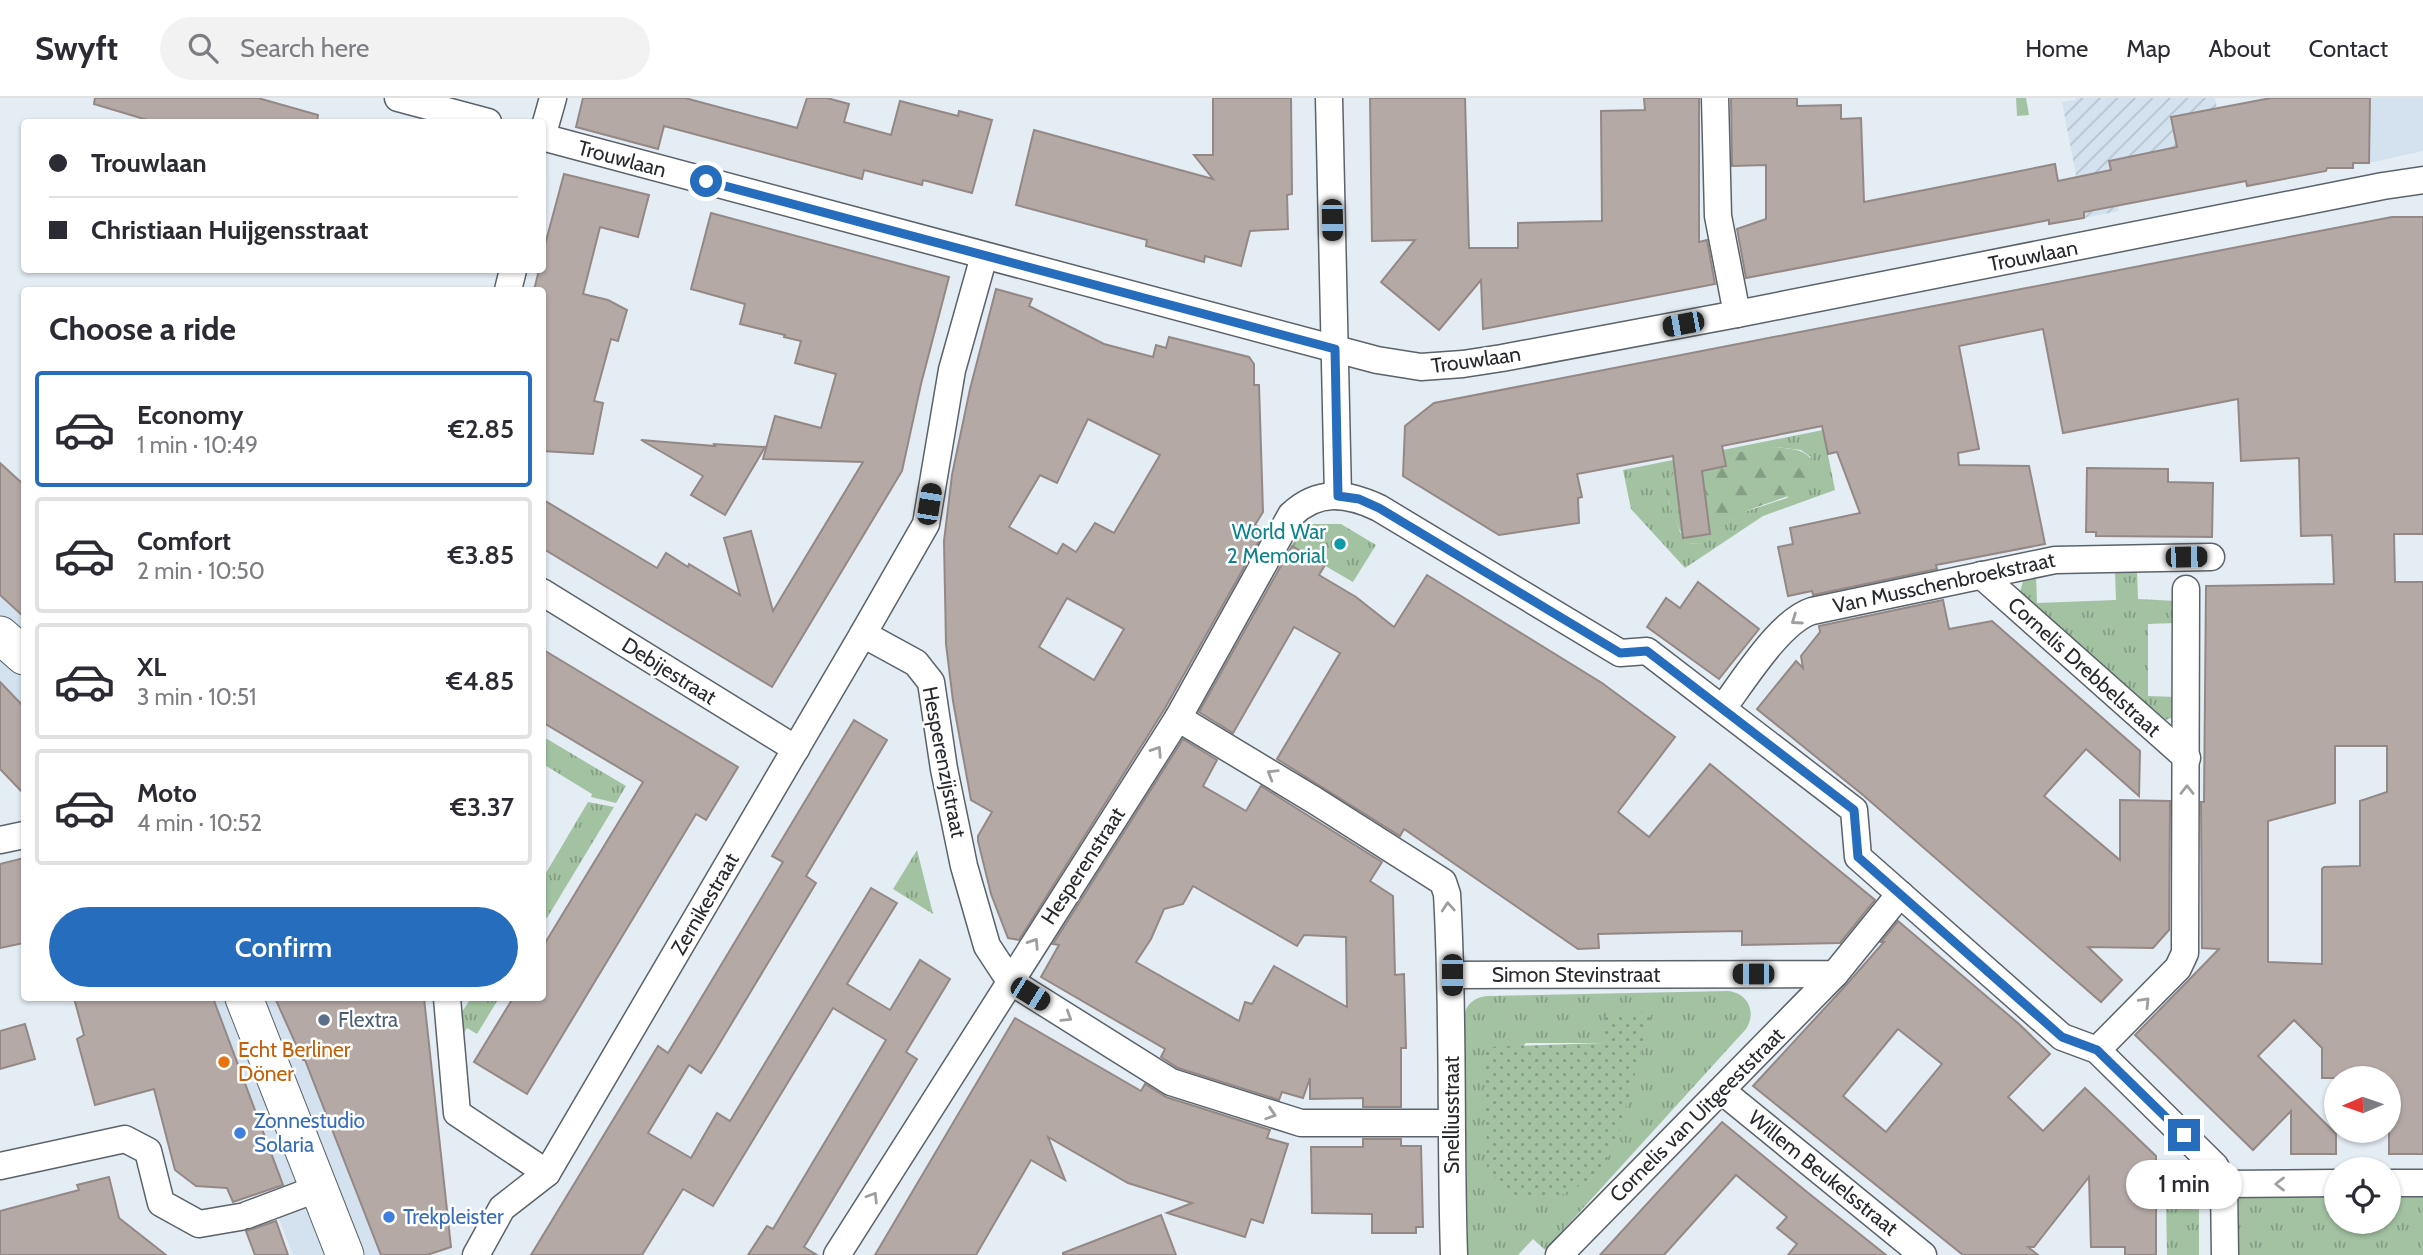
<!DOCTYPE html>
<meta charset="utf-8">
<style>
:root{--surface:#fff;--page:#f2f2f3;--text:#2b2b33;--muted:#7c7c81;--line:#e1e1e2;--accent:#266dbd}
body{margin:0;font-family:Cabin,sans-serif;background:var(--page);color:var(--text);height:100vh;display:flex;flex-direction:column;font-size:26px;white-space:nowrap}
*{box-sizing:border-box;margin:0}
p{font-size:23px;color:var(--muted)}
.icon{flex:none;width:38px;height:38px;fill:none;stroke:currentColor;stroke-width:2;stroke-linecap:round;stroke-linejoin:round}
.map{position:relative;flex:1;overflow:hidden}
.panel{position:absolute;left:21px;top:189px;width:525px;height:714px;display:flex;flex-direction:column;background:var(--surface);border-radius:7px;box-shadow:0 2px 5px #0004}
.panel>*{flex:none}
.hud{position:absolute;left:21px;top:21px;width:525px;height:154px;border-radius:7px;box-shadow:0 2px 5px #0004;display:grid;align-content:center;height:154px;padding:0 28px;background:var(--surface)}
.needle{width:46px;rotate:268deg}
.fabs{position:absolute;left:2324px;top:968px;display:grid;gap:14px}
.fabs a{display:grid;place-items:center;width:77px;height:77px;border-radius:50%;background:var(--surface);box-shadow:0 2px 5px #0004;font-size:35px}
.end{position:absolute;width:32px;height:32px;margin:-16px;border:9px solid #266dbd;background:#fff;box-shadow:0 0 0 4px #fff}
.from{border-radius:50%}
.bubble{position:absolute;height:49px;border-radius:24px;background:var(--surface);box-shadow:0 2px 5px #0004;font-size:23px;font-weight:600;line-height:49px;text-align:center}
.car{position:absolute;width:21px;height:42px;margin:-21px -10px;border-radius:9px;box-shadow:0 0 5px 2px #0007;background:linear-gradient(#222 24%,#8ab4d8 0 40%,#222 0 76%,#8ab4d8 0 86%,#222 0)}
.hud b{display:flex;align-items:center;gap:24px;height:66px;font-size:26px}
.hud b+b{border-top:2px solid var(--line)}
.hud i{width:18px;height:18px;background:var(--text)}
ul{padding:0;list-style:none}
li{display:flex;align-items:center;gap:21px;height:116px;margin:0 14px 10px;padding:0 14px;border:4px solid var(--line);border-radius:7px}
li div{flex:1}
li b{display:block;font-size:26px}
li em{font-style:normal;font-weight:600}
li.active{border-color:var(--accent)}
li>.icon{width:63px;height:63px;stroke-width:1.5}
h2{padding:0 28px;font-size:32px;line-height:84px}
.button{display:flex;gap:14px;margin-top:auto;padding:14px 28px}
.button a{flex:1;height:80px;border-radius:42px;background:var(--accent);color:#fff;font-size:28px;font-weight:600;line-height:80px;text-align:center}
header{display:flex;align-items:center;gap:42px;box-sizing:border-box;height:98px;padding:0 35px;background:var(--surface);border-bottom:2px solid var(--line)}
header strong{font-size:33px}
nav{display:flex;gap:38px;margin-inline-start:auto;font-size:24px}
.search{width:490px;height:63px;background:var(--page);display:flex;align-items:center;gap:18px;box-sizing:border-box;padding:0 24px;border-radius:38px;color:var(--muted);font-size:26px}
.map>svg:first-child{display:block}
.built{fill:#d4e2ef}
.industrial{fill:url(#industrial-furrows)}
.grass{fill:url(#grass-tufts);fill-rule:evenodd}
.forest{fill:url(#forest-firs)}
.park{fill:url(#park-dots)}
.garden{fill:#a2c2a2}
.building{fill:#b5a9a6;stroke:#948886;stroke-width:2;fill-rule:evenodd}
.lines{fill:none;stroke-linecap:round;stroke-linejoin:round}
.street-casing{stroke:#5b6269;stroke-width:29}
.secondary-casing{stroke:#5b6269;stroke-width:39}
.street{stroke:#fff;stroke-width:26}
.secondary{stroke:#fff;stroke-width:37}
.oneway{stroke:#9e9fa0}
.route{stroke:#266dbd;stroke-width:9}
.culture-dot{fill:#0f9aa8;stroke:#fff;stroke-width:2.5}
.service-dot{fill:#5c6f8a;stroke:#fff;stroke-width:2.5}
.food-dot{fill:#e8710a;stroke:#fff;stroke-width:2.5}
.shop-dot{fill:#3f7fe0;stroke:#fff;stroke-width:2.5}
.labels{text-anchor:middle;stroke-width:5;stroke-linejoin:round;paint-order:stroke}
.street-label{font-size:21px;fill:#272a2d;stroke:#fff}
.culture-label{font-size:21px;fill:#0d838f;stroke:#fff;text-anchor:end}
.service-label{font-size:21px;fill:#4e5e75;stroke:#fff;text-anchor:start}
.food-label{font-size:21px;fill:#c56008;stroke:#fff;text-anchor:start}
.shop-label{font-size:21px;fill:#366cbe;stroke:#fff;text-anchor:start}
</style>
<header>
<strong>Swyft</strong>
<div class="search"><svg class="icon" aria-label="search" viewBox="0 0 24 24"><circle cx="10" cy="10" r="6"/><path d="M15 15l6 6"/></svg>Search here</div>
<nav><a>Home</a><a>Map</a><a>About</a><a>Contact</a></nav>
</header>
<div class="map">
<svg width="2423" height="1157" viewBox="0 0 2423 1157">
<defs>
<pattern id="industrial-furrows" width="10" height="10" patternUnits="userSpaceOnUse" patternTransform="scale(1.75)"><rect width="10" height="10" fill="#d4e2ef"/><path d="M-1 1l2-2M0 10L10 0M9 11l2-2" fill="none" stroke="#b6c2cd"/></pattern>
<pattern id="grass-tufts" width="24" height="20" patternUnits="userSpaceOnUse" patternTransform="scale(1.75)"><rect width="24" height="20" fill="#a2c2a2"/><path d="M3 7l-1-3M5 7V3M7 7l1-3M15 17l-1-3M17 17v-4M19 17l1-3" fill="none" stroke="#849e84"/></pattern>
<pattern id="forest-firs" width="22" height="20" patternUnits="userSpaceOnUse" patternTransform="scale(1.75)"><rect width="22" height="20" fill="#a2c2a2"/><path d="M5 1l3.5 6h-7zM16 11l3.5 6h-7z" fill="#849e84"/></pattern>
<pattern id="park-dots" width="8" height="8" patternUnits="userSpaceOnUse" patternTransform="scale(1.75)"><rect width="8" height="8" fill="#a2c2a2"/><path d="M2 2h.1M6 6h.1" fill="none" stroke="#849e84" stroke-width="1.8" stroke-linecap="round"/></pattern>
</defs>
<rect width="100%" height="100%" fill="#e4ecf4"/>
<g class="built">
<polygon points="2326,0 2423,0 2423,53 2369,65 2355,65 2354,68 2327,70 2325,73"/>
<polygon points="0,475 24,494 24,621 0,598"/>
<polygon points="193,900 304,900 398,1157 293,1157"/>
</g>
<polygon class="industrial" points="2075,0 2215,0 2223,40 2177,49 2118,107 2119,113 2084,120 2062,4 2075,2"/>
<g class="grass">
<path d="M1823 332 1835 392 1763 418 1685 470 1631 411 1623 372ZM1777 349 1801 352 1811 359 1787 400 1741 415 1724 425 1700 446 1688 445 1680 434 1668 402Z"/>
<polygon points="1312,426 1341,426 1376,447 1353,484 1291,448 1303,429"/>
<polygon points="2137,473 2138,501 2176,503 2176,525 2148,526 2148,598 2176,599 2173,619 2161,624 2019,498 2023,483 2036,477 2037,505 2116,502 2115,474"/>
<polygon points="542,638 626,688 616,705 591,699 592,696 543,666"/>
<polygon points="588,704 614,709 547,820 543,817 543,780"/>
<polygon points="917,752 933,816 893,791"/>
<path d="M1728 893C1748 895 1757 914 1746 931L1545 1152 1533 1141 1518 1157H1468L1464 920C1465 907 1474 899 1487 898ZM1526 945H1608L1508 964Z"/>
<polygon points="471,900 499,900 477,936 467,930 462,938 460,917"/>
<polygon points="2336,1094 2336,1124 2389,1124 2389,1094 2423,1094 2423,1157 2234,1157 2234,1095"/>
<polygon points="2166,1099 2199,1099 2199,1157 2167,1157"/>
</g>
<path class="forest" d="M1777 349C1799 352 1808 351 1818 372L1813 388C1790 399 1764 405 1740 416 1725 423 1714 436 1700 446L1688 445C1680 435 1676 424 1671 411 1669 403 1664 393 1667 385 1676 358 1752 353 1777 349Z"/>
<polygon class="park" points="1652,914 1615,1049 1595,1080 1561,1097 1529,1100 1511,1096 1487,1070 1485,949 1603,945 1606,917"/>
<polygon class="garden" points="2016,0 2026,0 2029,17 2017,18"/>
<g class="building">
<polygon points="95,0 258,0 318,17 317,24 154,24 94,6"/>
<polygon points="583,0 685,0 797,30 807,0 827,0 849,6 844,24 891,37 900,3 958,18 959,13 992,22 972,95 923,82 922,87 864,72 862,81 664,28 658,51 576,29"/>
<polygon points="1213,0 1291,0 1292,96 1287,97 1288,131 1250,133 1241,168 1205,158 1204,164 1146,148 1147,142 1016,107 1034,32 1213,81 1194,57 1213,57"/>
<polygon points="1370,0 1465,0 1469,150 1518,150 1518,125 1602,123 1601,13 1645,12 1644,0 1699,0 1699,144 1707,142 1715,186 1483,231 1481,182 1439,232 1381,184 1415,142 1372,143"/>
<polygon points="1731,0 1797,0 1797,8 1841,7 1841,21 1861,20 1864,104 2055,66 2058,83 2111,72 2109,63 2177,49 2171,19 2271,0 2370,0 2369,65 2353,65 2353,70 2327,70 2326,73 2247,88 2246,83 2084,114 2084,120 2049,126 2049,122 1746,180 1737,131 1766,121 1766,67 1732,68"/>
<polygon points="564,76 649,97 638,139 600,129 583,196 608,202 627,212 618,243 611,241 594,303 603,305 593,356 542,353 542,192 534,192 539,172 542,172 542,158"/>
<polygon points="711,115 949,179 921,286 902,373 772,589 542,450 542,401 657,470 666,455 688,469 689,466 740,497 724,440 751,433 773,513 863,364 763,361 775,318 821,330 836,276 795,265 801,243 784,239 785,237 740,226 745,206 691,191"/>
<path d="M2392 119H2423V436H2394L2395 484H2423V1056H2389V980H2322V950L2294 922 2258 958 2336 1036V1056H2291V1013L2253 1052 2135 937 2219 851 2202 850 2201 704H2204L2206 488 2334 486 2332 437 2301 438 2299 360 2241 363 2238 301 2063 335 2043 231 1959 248 1979 351 1958 355 1959 367 2029 368 2045 446 1936 467 1937 471 1813 497 1812 493 1788 498 1778 449 1793 446 1790 430 1860 415 1837 354 1828 356 1822 328 1722 348 1726 368 1702 373 1710 436 1683 440 1673 358 1577 376 1582 399 1578 400 1579 425 1499 437 1403 378 1405 328 1434 305ZM2335 648H2387V694L2360 703V768L2324 769 2322 771V866L2268 864V723L2335 705Z"/>
<path d="M996 191 1032 201 1029 208 1104 246 1153 259 1156 247 1166 250 1169 239 1249 259 1254 266V287H1259L1263 414 1255 427 1265 432 1164 612 1019 842 1008 840 991 796 978 743V738L992 714 971 702 953 603 946 546 944 443 952 377 970 291ZM1088 321 1160 357 1114 435 1095 425 1076 454 1063 446 1057 456 1009 429 1040 377 1057 385ZM1067 500 1124 531 1094 582 1039 549Z"/>
<polygon points="641,342 715,348 714,346 765,349 725,417 691,397 703,378"/>
<polygon points="0,365 24,387 24,519 0,497"/>
<polygon points="2087,370 2168,371 2168,384 2213,385 2212,439 2096,438 2096,434 2086,434"/>
<polygon points="1292,448 1325,467 1319,477 1356,499 1394,529 1427,477 1602,585 1675,639 1618,714 1649,739 1710,666 1875,802 1840,845 1742,847 1742,833 1684,834 1598,836 1599,850 1578,851 1404,731 1400,738 1277,661 1340,555 1294,529 1233,635 1199,614"/>
<polygon points="1698,484 1759,531 1719,581 1647,529 1666,500 1680,510"/>
<polygon points="1943,502 1949,531 1992,523 2140,653 2139,698 2086,651 2044,698 2120,762 2120,702 2170,703 2169,832 2153,850 2088,849 2122,882 2101,904 1863,697 1757,611 1796,563 1803,570 1801,558 1820,534 1819,528"/>
<polygon points="542,551 738,669 706,722 696,716 527,996 474,964 513,900 542,900 542,850 643,684 542,624"/>
<polygon points="0,584 24,609 24,696 0,671"/>
<polygon points="854,622 887,642 806,778 816,785 715,953 701,975 689,967 648,1035 691,1060 717,1015 730,1023 871,790 897,805 847,886 890,912 920,862 950,881 906,954 917,961 804,1149 817,1157 748,1157 767,1128 773,1131 886,942 833,910 713,1108 683,1091 642,1157 531,1157 658,948 668,955 682,932 783,764 772,758"/>
<path d="M1183 641 1217 662 1203 688 1246 713 1261 688 1382 764 1370 783 1393 798 1395 877 1404 876 1406 950H1401V1009H1363V1000L1310 1001V980L1303 1000 1282 994 1279 1002 1178 970 1161 959 1165 951 1041 879 1059 847 1053 846ZM1193 788 1297 848 1304 837 1346 839 1347 909 1274 868 1252 906 1245 904 1239 923 1136 864 1151 841 1164 811 1183 806Z"/>
<polygon points="24,760 24,845 0,850 0,766"/>
<path d="M1898 823 2019 926 2050 956 2008 999 2043 1033 2085 990 2156 1058V1157H2125V1149H2091L2089 1079 2034 1149H2028L2038 1157H1963L1753 988 1847 886 1884 844H1881ZM1898 931 1942 966 1886 1034 1843 998Z"/>
<polygon points="74,900 213,900 283,1087 233,1104 227,1090 196,1088 175,1072 154,991 95,1007 77,941 84,937"/>
<polygon points="275,900 424,900 451,1149 427,1157 381,1157 305,962 303,962"/>
<polygon points="1015,920 1141,993 1145,986 1166,999 1270,1032 1267,1040 1288,1046 1263,1125 1251,1121 1245,1139 1167,1115 1192,1105 1128,1085 1048,1039 1065,1082 1031,1062 976,1157 875,1157"/>
<polygon points="25,926 35,961 0,971 0,933"/>
<polygon points="1722,1024 1807,1094 1886,1157 1788,1157 1797,1146 1777,1130 1787,1119 1736,1077 1664,1157 1600,1157"/>
<polygon points="1363,1041 1401,1041 1401,1048 1421,1048 1423,1129 1416,1129 1416,1135 1372,1135 1372,1116 1312,1115 1311,1049 1363,1049"/>
<polygon points="109,1079 119,1120 166,1157 0,1157 0,1113 79,1092 77,1087"/>
<polygon points="1161,1117 1176,1157 1063,1157 1063,1155"/>
<polygon points="276,1123 288,1157 255,1157 246,1133"/>
</g>
<g class="lines">
<defs>
<g id="street">
<polyline points="398,0 488,24"/>
<polyline points="1329,0 1338,398"/>
<polyline points="1715,0 1718,118 1737,216"/>
<polyline points="542,39 1377,262 1421,269 1463,266 1502,260 1737,216 2383,88 2423,82"/>
<polyline points="542,39 553,0"/>
<polyline points="984,158 952,272 926,426 863,536 916,565 931,584 944,671 964,768 987,848 1010,883 1171,984 1301,1025 1451,1025"/>
<polyline points="508,192 513,172"/>
<polyline points="1981,477 2187,660"/>
<polyline points="542,494 796,651"/>
<path d="M1723 610C1744 582 1780 523 1812 513L2055 462 2211 459"/>
<path d="M1178 620 1314 702 1443 784 1447 796C1454 916 1450 1037 1454 1157"/>
<polyline points="0,742 24,737"/>
<polyline points="1452,877 1835,876 1900,796"/>
<polyline points="447,900 457,1015 547,1075 502,1110 476,1157"/>
<polyline points="2097,952 2178,870 2185,855 2186,491"/>
<polyline points="1722,993 1923,1157"/>
<polyline points="0,1068 125,1041 148,1053 161,1105 199,1126 240,1119"/>
<polyline points="547,1075 863,536"/>
<polyline points="2389,1085 2423,1085"/>
<polyline points="2224,1086 2336,1085"/>
<polyline points="247,1117 319,1090"/>
<path d="M837 1157 1178 620 1291 417C1318 391 1347 395 1379 410L1620 555 1647 553 1854 712 1858 759 2062 939 2097 952 2215 1068 2224 1086 2225 1157"/>
<polyline points="1559,1157 1835,876"/>
</g>
<g id="secondary">
<polyline points="0,537 24,558"/>
<polyline points="244,900 345,1157"/>
</g>
</defs>
<use href="#street" class="street-casing"/>
<use href="#secondary" class="secondary-casing"/>
<use href="#street" class="street"/>
<use href="#secondary" class="secondary"/>
</g>
<defs><path id="oneway-chevron" d="M-2-3.5L2.5 0L-2 3.5" fill="none" stroke-width="1.6" stroke-linecap="round" stroke-linejoin="round" transform="scale(1.75)"/></defs>
<g class="oneway">
<use href="#oneway-chevron" transform="translate(1796 522) rotate(145)"/>
<use href="#oneway-chevron" transform="translate(1157 653) rotate(-57)"/>
<use href="#oneway-chevron" transform="translate(1272 676) rotate(-149)"/>
<use href="#oneway-chevron" transform="translate(2187 692) rotate(-90)"/>
<use href="#oneway-chevron" transform="translate(1448 809) rotate(-94)"/>
<use href="#oneway-chevron" transform="translate(1034 845) rotate(-57)"/>
<use href="#oneway-chevron" transform="translate(2145 904) rotate(-46)"/>
<use href="#oneway-chevron" transform="translate(1067 919) rotate(32)"/>
<use href="#oneway-chevron" transform="translate(1271 1016) rotate(18)"/>
<use href="#oneway-chevron" transform="translate(2280 1086) rotate(180)"/>
<use href="#oneway-chevron" transform="translate(873 1099) rotate(-58)"/>
</g>
<g class="lines">
<polyline class="route" points="706,83 1335,251 1338,398 1359,401 1379,410 1620,555 1647,553 1854,712 1858,759 2062,939 2097,952 2184,1037"/>
</g>
<circle class="culture-dot" cx="1340" cy="446" r="7"/>
<circle class="service-dot" cx="324" cy="922" r="7"/>
<circle class="food-dot" cx="224" cy="964" r="7"/>
<g class="shop-dot">
<circle cx="240" cy="1035" r="7"/>
<circle cx="389" cy="1119" r="7"/>
</g>
<g class="labels">
<g class="street-label">
<text transform="translate(622 61) rotate(15)" y="7">Trouwlaan</text>
<text transform="translate(2033 158) rotate(-11)" y="7">Trouwlaan</text>
<text transform="translate(1476 262) rotate(-8)" y="7">Trouwlaan</text>
<text transform="translate(1944 485) rotate(-12)" y="7">Van Musschenbroekstraat</text>
<text transform="translate(2084 569) rotate(42)" y="7">Cornelis Drebbelstraat</text>
<text transform="translate(669 573) rotate(32)" y="7">Debijestraat</text>
<text transform="translate(944 664) rotate(79)" y="7">Hesperenzijstraat</text>
<text transform="translate(1083 768) rotate(-57)" y="7">Hesperenstraat</text>
<text transform="translate(705 806) rotate(-60)" y="7">Zernikestraat</text>
<text x="1576" y="884">Simon Stevinstraat</text>
<text transform="translate(1452 1017) rotate(-90)" y="7">Snelliusstraat</text>
<text transform="translate(1697 1017) rotate(-45)" y="7">Cornelis van Uitgeeststraat</text>
<text transform="translate(1823 1075) rotate(39)" y="7">Willem Beukelsstraat</text>
</g>
<g class="culture-label">
<text x="1326" y="441">World War<tspan x="1326" dy="24">2 Memorial</tspan></text>
</g>
<g class="service-label">
<text x="338" y="929">Flextra</text>
</g>
<g class="food-label">
<text x="238" y="959">Echt Berliner<tspan x="238" dy="24">Döner</tspan></text>
</g>
<g class="shop-label">
<text x="254" y="1030">Zonnestudio<tspan x="254" dy="24">Solaria</tspan></text>
<text x="403" y="1126">Trekpleister</text>
</g>
</g>
</svg>
<div class="fabs">
<a><svg class="needle" viewBox="-14 -14 28 28"><path d="M0-13l5 13h-10z" fill="#e53935"/><path d="M0 13l5-13h-10z" fill="#7c7c81"/></svg></a>
<a><svg class="icon" aria-label="locate" viewBox="0 0 24 24"><circle cx="12" cy="12" r="6"/><path d="M12 2v4M12 18v4M2 12h4M18 12h4"/></svg></a>
</div>
<i class="end from" style="left:706px;top:83px"></i>
<i class="end" style="left:2184px;top:1037px"></i>
<div class="bubble" style="left:2126px;top:1062px;width:116px">1 min</div>
<i class="car" style="left:1332px;top:122px;rotate:179deg"></i>
<i class="car" style="left:1683px;top:226px;rotate:259deg"></i>
<i class="car" style="left:929px;top:406px;rotate:9deg"></i>
<i class="car" style="left:2186px;top:459px;rotate:89deg"></i>
<i class="car" style="left:1753px;top:876px;rotate:270deg"></i>
<i class="car" style="left:1452px;top:877px;rotate:180deg"></i>
<i class="car" style="left:1030px;top:896px;rotate:122deg"></i>
<div class="hud">
<b><i class="from"></i>Trouwlaan</b>
<b><i></i>Christiaan Huijgensstraat</b>
</div>
<section class="panel">
<h2>Choose a ride</h2>
<ul>
<li class="active"><svg class="icon" aria-label="car" viewBox="0 0 24 24"><path d="M5 17H2v-5l4-1 3-4h7l3 4 3 1v5h-3M9 17h6M6 11h13"/><circle cx="7" cy="17" r="2"/><circle cx="17" cy="17" r="2"/></svg><div><b>Economy</b><p>1 min · 10:49</p></div><em>€2.85</em></li>
<li><svg class="icon" aria-label="car" viewBox="0 0 24 24"><path d="M5 17H2v-5l4-1 3-4h7l3 4 3 1v5h-3M9 17h6M6 11h13"/><circle cx="7" cy="17" r="2"/><circle cx="17" cy="17" r="2"/></svg><div><b>Comfort</b><p>2 min · 10:50</p></div><em>€3.85</em></li>
<li><svg class="icon" aria-label="car" viewBox="0 0 24 24"><path d="M5 17H2v-5l4-1 3-4h7l3 4 3 1v5h-3M9 17h6M6 11h13"/><circle cx="7" cy="17" r="2"/><circle cx="17" cy="17" r="2"/></svg><div><b>XL</b><p>3 min · 10:51</p></div><em>€4.85</em></li>
<li><svg class="icon" aria-label="car" viewBox="0 0 24 24"><path d="M5 17H2v-5l4-1 3-4h7l3 4 3 1v5h-3M9 17h6M6 11h13"/><circle cx="7" cy="17" r="2"/><circle cx="17" cy="17" r="2"/></svg><div><b>Moto</b><p>4 min · 10:52</p></div><em>€3.37</em></li>
</ul>
<div class="button"><a>Confirm</a></div>
</section>
</div>
